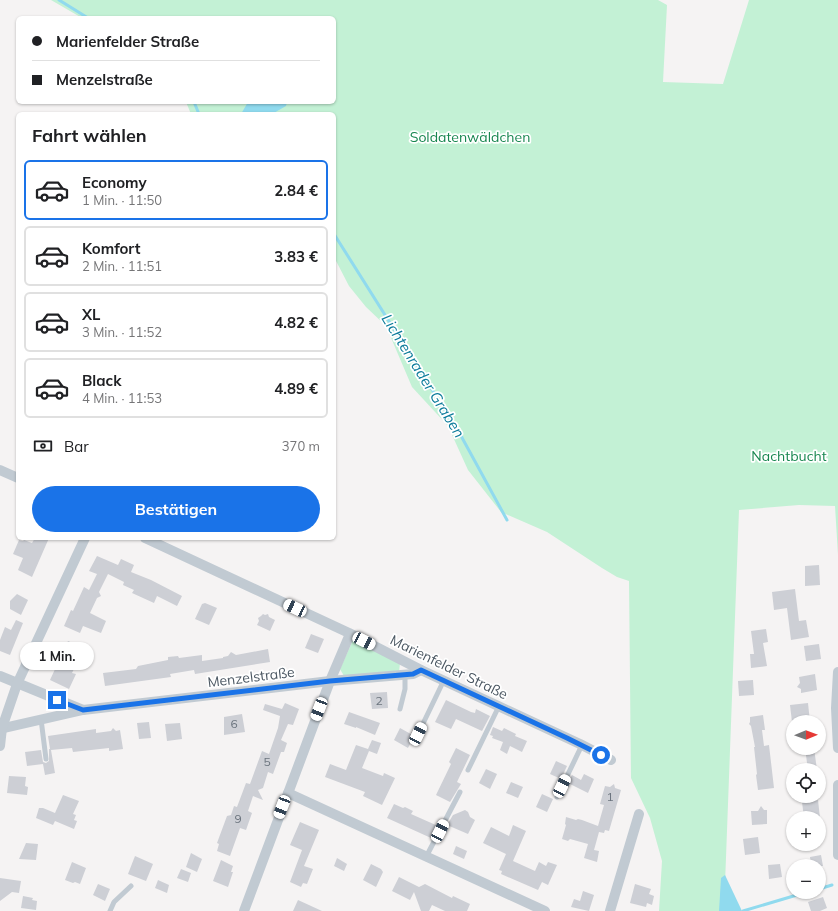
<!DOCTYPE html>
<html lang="de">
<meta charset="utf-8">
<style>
:root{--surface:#fff;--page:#f6f6f6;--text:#202124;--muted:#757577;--line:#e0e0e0;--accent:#1a73e8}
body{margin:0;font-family:Mulish,sans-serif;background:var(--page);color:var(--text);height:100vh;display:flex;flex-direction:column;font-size:15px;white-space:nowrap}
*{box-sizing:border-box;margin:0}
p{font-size:13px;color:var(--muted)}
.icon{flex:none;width:22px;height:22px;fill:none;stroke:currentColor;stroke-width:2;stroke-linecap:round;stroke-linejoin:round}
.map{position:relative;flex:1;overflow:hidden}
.drawer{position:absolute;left:16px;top:112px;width:320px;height:428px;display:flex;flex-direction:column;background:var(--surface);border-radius:6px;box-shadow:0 1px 3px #0004}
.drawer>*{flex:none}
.top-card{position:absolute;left:16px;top:16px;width:320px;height:88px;border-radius:6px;box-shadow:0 1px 3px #0004;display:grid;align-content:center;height:88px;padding:0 16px;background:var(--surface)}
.needle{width:26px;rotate:89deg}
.tools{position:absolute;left:786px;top:715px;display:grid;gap:8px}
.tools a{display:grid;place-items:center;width:40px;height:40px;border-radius:50%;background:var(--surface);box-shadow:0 1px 3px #0004;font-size:20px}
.end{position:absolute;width:18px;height:18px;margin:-9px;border:5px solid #1a73e8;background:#fff;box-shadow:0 0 0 2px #fff}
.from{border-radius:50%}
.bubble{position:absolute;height:28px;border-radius:14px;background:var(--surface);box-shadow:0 1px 3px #0004;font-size:13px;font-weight:700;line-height:28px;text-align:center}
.car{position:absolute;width:12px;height:24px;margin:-12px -6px;border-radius:5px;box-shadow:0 0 3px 1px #0007;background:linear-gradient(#fff 24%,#345 0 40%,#fff 0 76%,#345 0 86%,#fff 0)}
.top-card b{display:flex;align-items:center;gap:14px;height:38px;font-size:15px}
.top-card b+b{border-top:1px solid var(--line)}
.top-card i{width:10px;height:10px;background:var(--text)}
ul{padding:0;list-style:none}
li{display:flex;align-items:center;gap:12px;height:60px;margin:0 8px 6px;padding:0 8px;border:2px solid var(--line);border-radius:6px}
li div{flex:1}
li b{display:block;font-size:15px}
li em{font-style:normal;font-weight:700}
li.on{border-color:var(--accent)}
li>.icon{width:36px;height:36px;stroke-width:1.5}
h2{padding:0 16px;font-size:18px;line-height:48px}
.pay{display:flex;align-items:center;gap:10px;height:44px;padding:0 16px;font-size:15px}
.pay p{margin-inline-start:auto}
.cta{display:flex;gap:8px;margin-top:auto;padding:8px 16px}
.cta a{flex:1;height:46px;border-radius:24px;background:var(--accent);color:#fff;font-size:16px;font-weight:700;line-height:46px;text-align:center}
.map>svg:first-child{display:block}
.green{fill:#c3f1d5}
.water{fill:#90daee}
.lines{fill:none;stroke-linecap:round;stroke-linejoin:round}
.stream{stroke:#90daee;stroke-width:3}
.building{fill:#cdcfd5}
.lane{stroke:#c1cad2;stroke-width:5}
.street{stroke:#c1cad2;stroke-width:10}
.route{stroke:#1a73e8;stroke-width:5}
.labels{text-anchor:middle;stroke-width:3.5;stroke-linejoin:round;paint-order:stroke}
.number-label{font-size:12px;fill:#6b747e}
.park-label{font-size:14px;fill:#17864f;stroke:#fff}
.street-label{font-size:14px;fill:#4a5661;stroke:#fff}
.water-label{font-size:15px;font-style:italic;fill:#0c7c9b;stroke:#fff}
</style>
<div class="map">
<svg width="838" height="911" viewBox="0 0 838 911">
<rect width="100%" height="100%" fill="#f5f3f3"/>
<g class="green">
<polygon points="51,0 658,0 667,5 663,82 723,84 749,0 838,0 838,555 835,506 799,505 739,510 724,911 659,911 662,861 650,818 631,778 629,581 617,577 602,568 547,532 501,512 468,470 448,426 412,387 386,326 366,307 349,286 334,257 334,114 191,114 186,102 334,102 334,18 82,18"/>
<polygon points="353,640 400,663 399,672 344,676 340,669"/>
</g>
<g class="water">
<polygon points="248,102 287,102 286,106 272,114 241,114"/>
<polygon points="725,875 742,911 719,911 721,878"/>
</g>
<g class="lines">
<g class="stream">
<polyline points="59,0 88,18"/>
<polyline points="194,102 199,114"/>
<polyline points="334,234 460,434 507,520"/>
<polyline points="819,889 832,885"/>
<polyline points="743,911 807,892"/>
</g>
</g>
<g class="building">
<polygon points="35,538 49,538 32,577 18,570 23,558 13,554 19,540 23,541 24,540 32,543"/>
<polygon points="97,556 118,565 121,559 134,565 131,572 151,580 182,596 177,606 157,596 154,603 132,593 134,590 123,585 124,582 108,574 99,592 101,596 97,598 90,613 106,621 101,633 83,626 80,633 64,626 71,610 73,611 84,587 89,590 97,574 89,571"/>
<polygon points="819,565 820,585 805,586 805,566"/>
<polygon points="795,589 799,621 806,620 809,637 791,640 787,608 774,610 772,592"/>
<polygon points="17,594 28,600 21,615 10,609 10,601"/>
<polygon points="205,603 217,608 209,625 195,619 202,604"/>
<polygon points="263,614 265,615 268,614 269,617 275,620 270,631 257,625 259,621 258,618 261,616"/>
<polygon points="16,620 23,623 10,655 0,651 0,640 5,627 11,630"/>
<polygon points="766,629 768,642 763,643 767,666 751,668 750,654 754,654 751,631"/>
<polygon points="311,634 324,639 318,653 305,648"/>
<polygon points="68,641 84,648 72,673 76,674 69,689 50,680"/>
<polygon points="819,644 821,659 806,661 804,646"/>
<polygon points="268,649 270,662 195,674 194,670 170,674 171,677 105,686 103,673 136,669 138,666 168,660 168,657 178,656 179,658 202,655 202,661 223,658 223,657 228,656 231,652 236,655"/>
<polygon points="815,674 817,690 801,693 801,689 797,687 800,683 799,677"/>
<polygon points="753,680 754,695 739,696 738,681"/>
<polygon points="387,692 388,708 372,709 370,693"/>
<polygon points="446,700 471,712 475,713 476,709 490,716 482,731 456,719 451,729 435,722"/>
<polygon points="285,703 299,709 293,725 288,724 281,740 287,743 284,752 281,752 273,774 268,772 263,788 258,790 263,800 253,796 248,811 252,813 246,830 240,828 230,856 217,851 219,844 217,843 227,816 231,815 234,806 237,807 246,783 250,784 262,751 269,754 278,728 280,716 263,710 265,704 282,709"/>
<polygon points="808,703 810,722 792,722 790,705"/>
<polygon points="349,712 380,723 375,735 356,727 356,728 344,724"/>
<polygon points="242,714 245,732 224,735 224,717"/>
<polygon points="763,715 765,730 762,730 764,746 769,745 774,788 758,790 756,775 757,774 754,747 755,747 751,726 749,724 750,722 750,717"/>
<polygon points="149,722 151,738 139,739 137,723"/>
<polygon points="180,723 182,739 167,741 165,724"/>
<polygon points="493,727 502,731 504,728 516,734 515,736 527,741 522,752 510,746 507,754 500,750 503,742 492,738 493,736 490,735"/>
<polygon points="113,728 116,731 120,730 123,749 109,751 109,748 73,752 72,748 51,750 55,773 45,775 43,764 27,766 25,752 41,750 43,762 46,763 49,761 49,749 50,749 48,736 96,729 96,733 111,731"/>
<polygon points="400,728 418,738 414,745 410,744 408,748 394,740"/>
<polygon points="372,740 381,743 377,754 369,751 362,768 383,776 384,773 395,778 382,805 363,796 365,792 325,777 330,764 346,770 356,745 368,749"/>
<polygon points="456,748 470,755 457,782 461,784 450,802 436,795 451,764 449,762"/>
<polygon points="805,748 814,748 817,770 808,770"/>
<polygon points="556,761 567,766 561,779 550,774"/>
<polygon points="486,769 497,774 490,789 479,783"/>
<polygon points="584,774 594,779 588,793 568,783 572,775 581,780"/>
<polygon points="9,776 26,777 25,786 28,787 27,795 7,793"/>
<polygon points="511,782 523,787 518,798 506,793"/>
<polygon points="614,784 615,788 621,790 609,831 605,830 604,833 599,832 594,850 599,851 597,862 584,858 588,844 570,839 568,841 562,839 566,825 565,824 566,817 576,820 578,819 582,820 598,826 604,805 600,804 605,786 610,787"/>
<polygon points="542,794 553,799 547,812 536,807"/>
<polygon points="63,795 79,801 73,814 76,815 74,820 77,821 74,829 55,821 53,825 36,818 39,808 43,808 55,813"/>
<polygon points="818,800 820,818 804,818 802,802"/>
<polygon points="394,804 403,808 405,807 413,811 411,814 438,826 431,838 387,818"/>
<polygon points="761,806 764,810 767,810 767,824 752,825 751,811 758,811"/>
<polygon points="465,810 468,812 470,817 475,820 468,834 447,825 453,815"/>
<polygon points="300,822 319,830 304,866 313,869 307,884 303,883 301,887 290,882 302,850 290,845"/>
<polygon points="513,825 526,831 513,861 535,871 539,862 546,866 548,862 557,865 548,885 542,882 538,890 501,874 502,871 499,870 506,854 483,843 491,827 509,836"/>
<polygon points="758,837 760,853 745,855 743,839"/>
<polygon points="26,843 38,844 36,860 19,859"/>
<polygon points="456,846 467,851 464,859 453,854"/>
<polygon points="191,853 202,859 197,872 186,867"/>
<polygon points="821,855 823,866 811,866 810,857"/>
<polygon points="135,856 153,864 146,881 128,874"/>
<polygon points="337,858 347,864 344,871 334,866"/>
<polygon points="221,860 233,866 231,872 233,872 228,887 213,881"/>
<polygon points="72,862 86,868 80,884 75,882 73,883 65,880"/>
<polygon points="371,864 381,869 383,872 376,887 363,880"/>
<polygon points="780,864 782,877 769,879 768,865"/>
<polygon points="181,869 191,873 188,882 177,878"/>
<polygon points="399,877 419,887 425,884 452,898 453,896 470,904 467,911 445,911 432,905 429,911 421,911 414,892 410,900 392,891"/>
<polygon points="0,878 21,881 19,893 12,892 0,901"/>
<polygon points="158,880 169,885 167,893 155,888"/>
<polygon points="98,884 110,889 105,901 93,895"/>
<polygon points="635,884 651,889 649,894 654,896 652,905 647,903 646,907 630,903"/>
<polygon points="583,891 594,895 589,911 571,907 574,899 580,901"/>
<polygon points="23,896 33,898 32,900 37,901 36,910 21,908"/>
<polygon points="823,897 827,908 820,911 811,911 808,902"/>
<polygon points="298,900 322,911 293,911"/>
</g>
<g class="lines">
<g class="lane">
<polyline points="400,709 405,689 405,675"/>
<polyline points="41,719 46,759"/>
<polyline points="418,734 444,680"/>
<polyline points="468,770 499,706"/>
<polyline points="557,797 582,745"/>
<polyline points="426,857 460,792"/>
<polyline points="110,911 114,902 131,886"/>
</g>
<g class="street">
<polyline points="0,470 18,478"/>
<polyline points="145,538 349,633 421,670 580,744 611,760"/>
<polyline points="838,672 836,708 838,748"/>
<polyline points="0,676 83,710"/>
<polyline points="0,729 83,710 330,681 413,674 421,670"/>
<polyline points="0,746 2,728 17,684 85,538"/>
<polyline points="838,785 838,855"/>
<polyline points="288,793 545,911"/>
<polyline points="244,911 330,681 350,634"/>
<polyline points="610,911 639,814"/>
</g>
</g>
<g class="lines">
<polyline class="route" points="57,700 83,710 330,681 413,674 421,670 567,738 601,755"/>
</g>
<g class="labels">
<g class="number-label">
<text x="379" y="705">2</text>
<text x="234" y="728">6</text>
<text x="267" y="766">5</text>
<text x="610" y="801">1</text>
<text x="238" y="823">9</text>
</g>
<g class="park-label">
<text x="470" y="142">Soldatenwäldchen</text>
<text x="789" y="461">Nachtbucht</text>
</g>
<g class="street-label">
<text transform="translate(449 667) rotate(26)" y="5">Marienfelder Straße</text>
<text transform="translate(251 677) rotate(-7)" y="5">Menzelstraße</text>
</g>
<g class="water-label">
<text transform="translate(423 376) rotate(58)" y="5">Lichtenrader Graben</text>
</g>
</g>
</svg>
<div class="tools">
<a><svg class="needle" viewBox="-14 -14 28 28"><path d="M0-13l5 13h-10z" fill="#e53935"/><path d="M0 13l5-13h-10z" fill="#757577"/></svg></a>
<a><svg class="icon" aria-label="locate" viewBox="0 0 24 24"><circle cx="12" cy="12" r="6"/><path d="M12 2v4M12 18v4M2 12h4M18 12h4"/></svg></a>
<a>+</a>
<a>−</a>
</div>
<i class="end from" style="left:601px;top:755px"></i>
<i class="end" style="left:57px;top:700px"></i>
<div class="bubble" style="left:20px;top:642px;width:74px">1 Min.</div>
<i class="car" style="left:295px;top:608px;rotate:295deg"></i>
<i class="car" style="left:364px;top:641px;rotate:117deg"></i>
<i class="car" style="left:319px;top:709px;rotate:201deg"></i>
<i class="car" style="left:418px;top:734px;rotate:26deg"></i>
<i class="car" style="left:562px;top:786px;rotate:26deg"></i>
<i class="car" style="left:282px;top:807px;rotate:201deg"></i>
<i class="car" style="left:440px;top:831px;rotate:27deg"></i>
<div class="top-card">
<b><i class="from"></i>Marienfelder Straße</b>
<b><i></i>Menzelstraße</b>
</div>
<section class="drawer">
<h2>Fahrt wählen</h2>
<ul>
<li class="on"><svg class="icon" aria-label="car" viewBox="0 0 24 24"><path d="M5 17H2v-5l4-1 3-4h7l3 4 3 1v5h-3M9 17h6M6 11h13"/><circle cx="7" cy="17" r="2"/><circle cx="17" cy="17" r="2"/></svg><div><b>Economy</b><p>1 Min. · 11:50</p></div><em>2.84 €</em></li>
<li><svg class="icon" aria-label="car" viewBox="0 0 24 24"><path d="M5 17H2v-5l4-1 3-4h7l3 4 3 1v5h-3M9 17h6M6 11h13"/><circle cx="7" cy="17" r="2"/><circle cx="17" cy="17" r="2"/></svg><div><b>Komfort</b><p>2 Min. · 11:51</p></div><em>3.83 €</em></li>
<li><svg class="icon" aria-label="car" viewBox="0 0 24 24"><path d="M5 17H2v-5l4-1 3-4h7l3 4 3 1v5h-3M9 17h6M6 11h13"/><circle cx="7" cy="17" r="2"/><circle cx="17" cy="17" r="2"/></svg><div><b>XL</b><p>3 Min. · 11:52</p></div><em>4.82 €</em></li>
<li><svg class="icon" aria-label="car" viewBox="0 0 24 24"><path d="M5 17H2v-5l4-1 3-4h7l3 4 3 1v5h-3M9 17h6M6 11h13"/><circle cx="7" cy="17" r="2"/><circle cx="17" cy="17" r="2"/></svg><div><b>Black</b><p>4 Min. · 11:53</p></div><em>4.89 €</em></li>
</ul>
<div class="pay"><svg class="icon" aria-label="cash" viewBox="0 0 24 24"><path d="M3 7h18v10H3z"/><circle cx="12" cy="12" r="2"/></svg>Bar<p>370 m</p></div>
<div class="cta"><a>Bestätigen</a></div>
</section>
</div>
